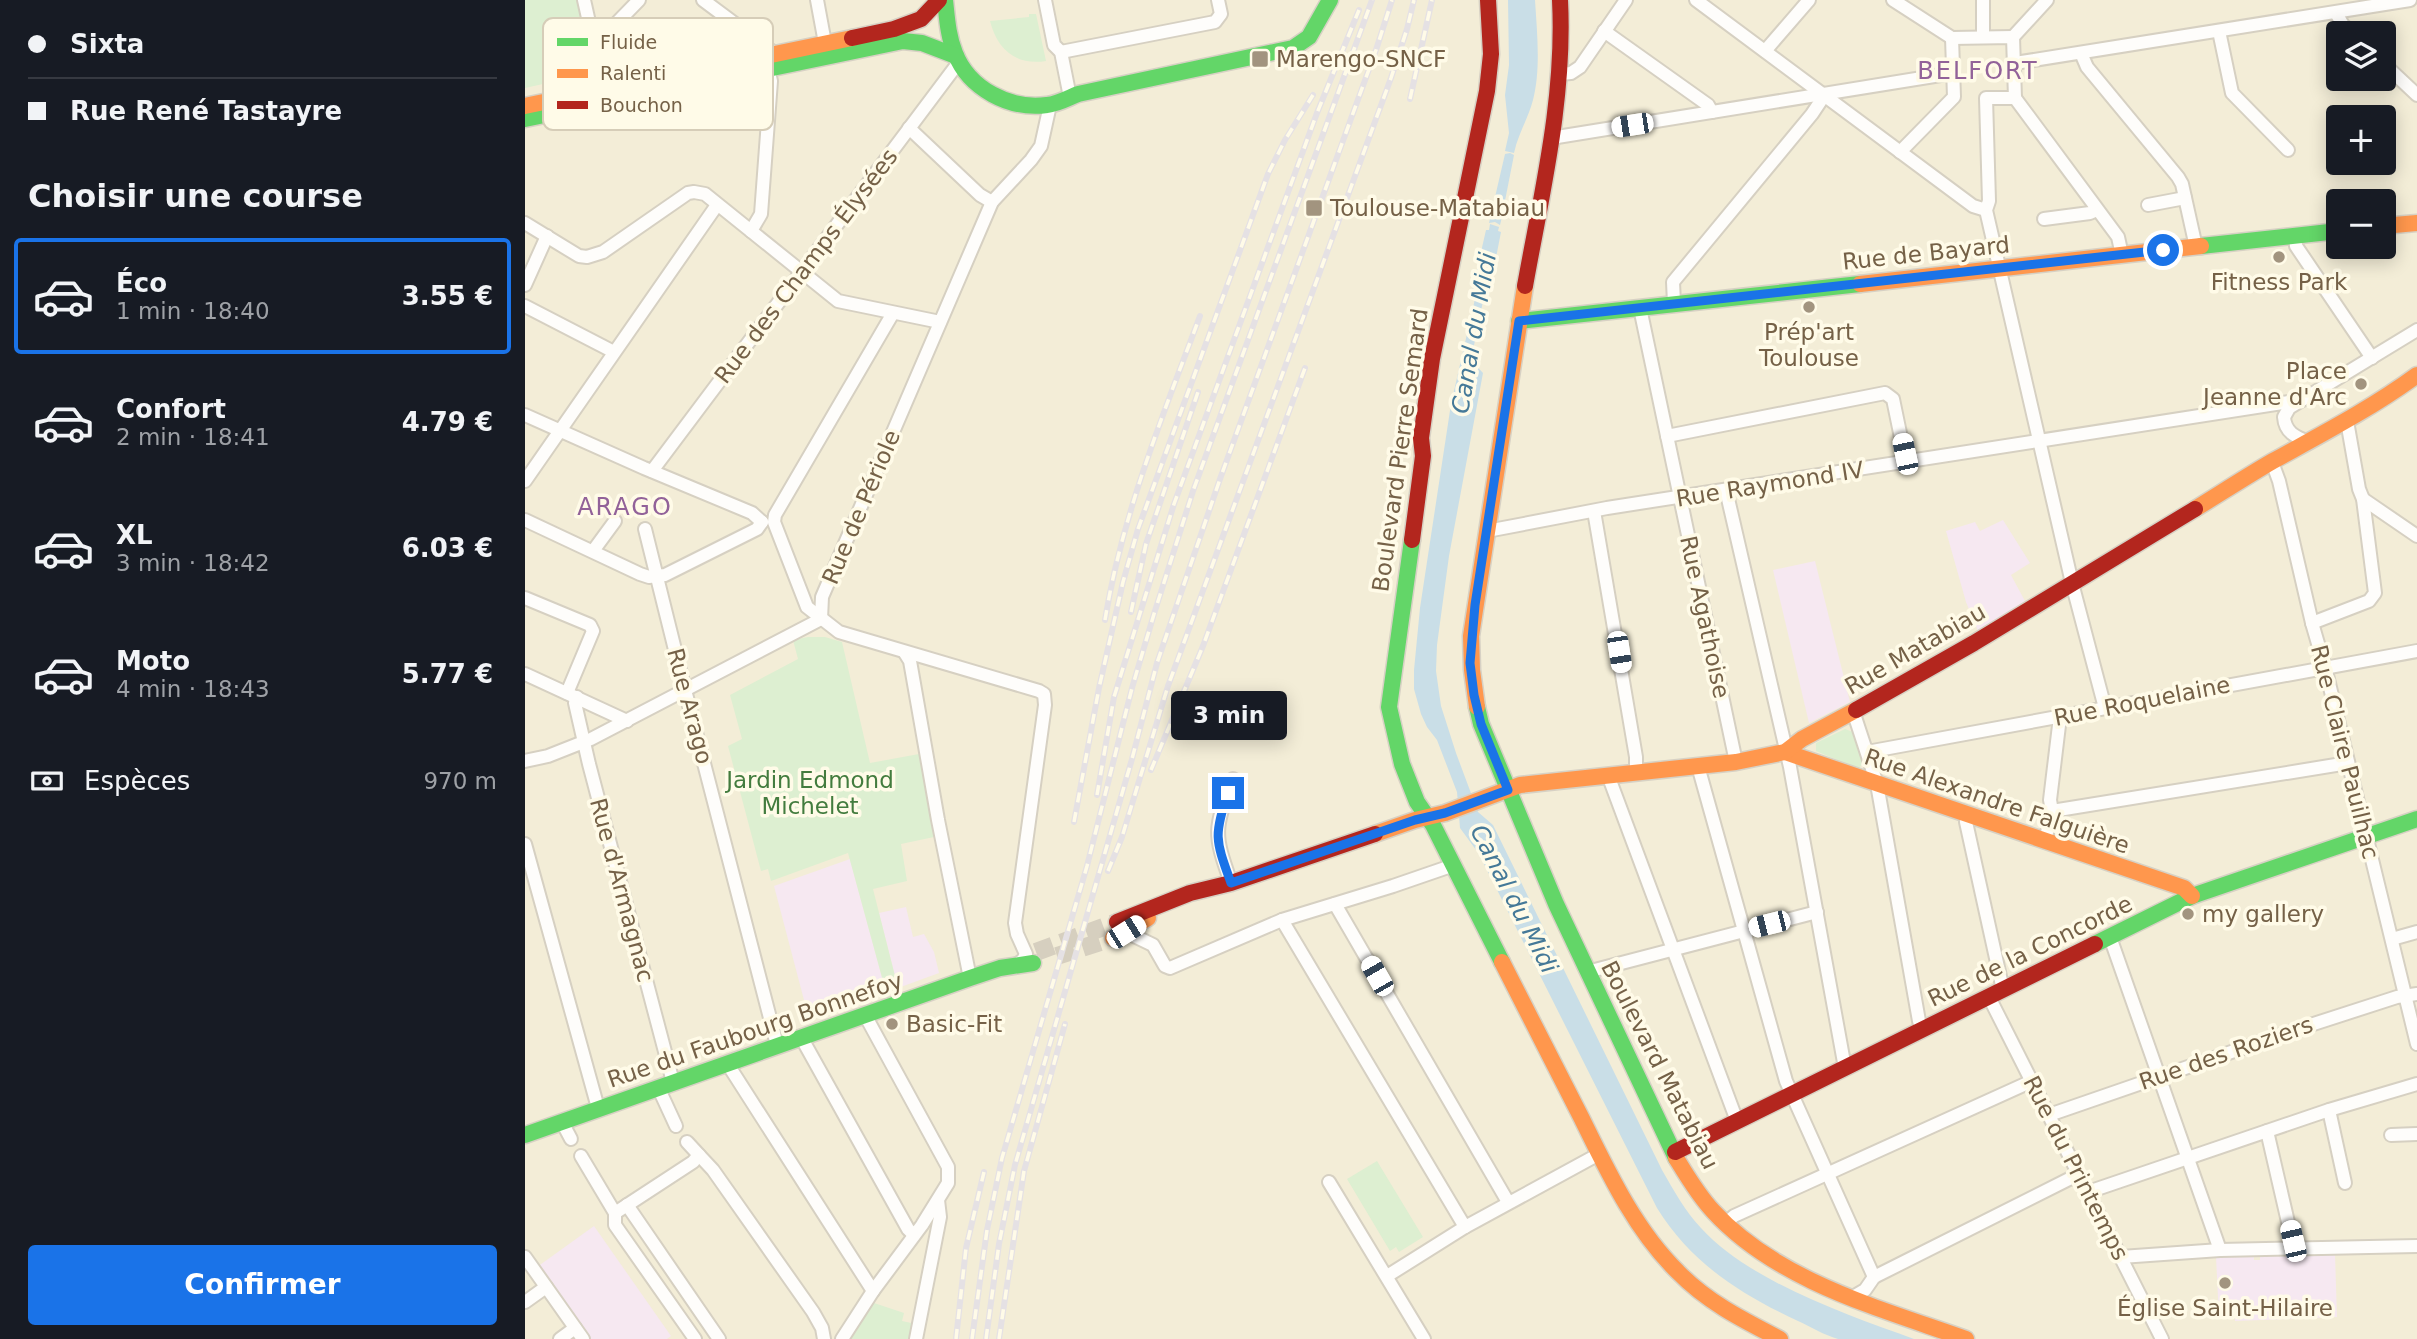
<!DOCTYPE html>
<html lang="fr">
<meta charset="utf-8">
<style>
:root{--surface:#171b24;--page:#20242c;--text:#f1f3f6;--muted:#9ea1a6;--line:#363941;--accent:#1a73e8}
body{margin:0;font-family:"DejaVu Sans",sans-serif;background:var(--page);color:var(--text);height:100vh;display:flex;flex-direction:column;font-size:26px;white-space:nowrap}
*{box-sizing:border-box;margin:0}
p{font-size:23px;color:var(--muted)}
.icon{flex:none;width:38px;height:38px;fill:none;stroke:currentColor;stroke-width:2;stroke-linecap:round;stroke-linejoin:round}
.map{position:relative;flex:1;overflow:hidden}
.details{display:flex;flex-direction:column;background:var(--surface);width:525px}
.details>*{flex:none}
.top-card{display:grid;align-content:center;height:154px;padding:0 28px;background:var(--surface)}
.buttons{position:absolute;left:1801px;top:21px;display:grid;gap:14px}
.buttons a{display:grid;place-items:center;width:70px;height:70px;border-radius:7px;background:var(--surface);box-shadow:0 4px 18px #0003;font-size:35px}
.end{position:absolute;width:32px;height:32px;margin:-16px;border:9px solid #1a73e8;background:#fff;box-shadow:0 0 0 4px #fff}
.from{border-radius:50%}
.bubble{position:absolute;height:49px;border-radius:7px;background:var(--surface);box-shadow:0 4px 18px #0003;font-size:23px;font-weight:800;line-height:49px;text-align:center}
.car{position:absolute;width:21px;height:42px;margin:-21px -10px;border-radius:9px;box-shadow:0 0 5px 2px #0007;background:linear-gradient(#fff 24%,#345 0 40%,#fff 0 76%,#345 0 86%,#fff 0)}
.top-card b{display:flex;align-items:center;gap:24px;height:66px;font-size:26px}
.top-card b+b{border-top:2px solid var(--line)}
.top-card i{width:18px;height:18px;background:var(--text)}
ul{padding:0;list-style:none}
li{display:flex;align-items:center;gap:21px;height:116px;margin:0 14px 10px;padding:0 14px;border:4px solid transparent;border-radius:7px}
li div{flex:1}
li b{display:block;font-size:26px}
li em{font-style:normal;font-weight:800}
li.selected{border-color:var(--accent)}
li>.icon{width:63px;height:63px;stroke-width:1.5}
h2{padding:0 28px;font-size:32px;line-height:84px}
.pay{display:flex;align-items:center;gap:18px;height:77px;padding:0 28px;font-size:26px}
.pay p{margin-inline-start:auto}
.cta{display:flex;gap:14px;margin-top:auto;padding:14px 28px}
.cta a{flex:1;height:80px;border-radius:7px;background:var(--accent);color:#fff;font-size:28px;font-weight:800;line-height:80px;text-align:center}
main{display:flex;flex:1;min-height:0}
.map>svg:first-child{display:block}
.residential{fill:#f3edd7;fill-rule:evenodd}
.education{fill:#f6e8f1}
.green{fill:#ddefd1}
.water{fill:#c9dee7}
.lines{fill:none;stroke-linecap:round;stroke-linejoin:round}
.primary-tunnel{stroke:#d6cfbf;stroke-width:18;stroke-dasharray:18 9;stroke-linecap:butt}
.street-casing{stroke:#d6d0c2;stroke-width:16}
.fast-casing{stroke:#d7d1c4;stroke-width:19}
.slow-casing{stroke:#d7d1c4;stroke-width:19}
.jam-casing{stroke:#d7d1c4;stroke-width:19}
.street{stroke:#fefdfb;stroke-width:12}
.fast{stroke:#63d668;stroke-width:16}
.slow{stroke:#ff974d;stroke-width:16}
.jam{stroke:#b3261e;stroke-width:16}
.rail-casing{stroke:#e5e1e4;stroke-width:6}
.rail{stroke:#fffbe8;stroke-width:3.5;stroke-dasharray:10;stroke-linecap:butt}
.route{stroke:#1a73e8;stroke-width:9}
.poi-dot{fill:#a2947f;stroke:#fffbe8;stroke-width:2.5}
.labels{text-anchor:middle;stroke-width:7;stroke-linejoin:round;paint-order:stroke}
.poi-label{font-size:23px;fill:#756147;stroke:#fffbe8;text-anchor:start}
.street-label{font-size:23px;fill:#756147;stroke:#fffbe8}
.park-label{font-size:23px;fill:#437c3e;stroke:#fffbe8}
.neighbourhood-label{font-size:24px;letter-spacing:2px;fill:#926299;stroke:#fffbe8}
.water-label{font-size:24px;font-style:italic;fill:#457998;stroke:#fffbe8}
.key{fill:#fffbe8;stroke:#d6cdb8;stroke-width:2}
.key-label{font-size:19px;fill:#756147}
</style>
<main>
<section class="details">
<div class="top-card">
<b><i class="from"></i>Sixta</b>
<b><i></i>Rue René Tastayre</b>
</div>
<h2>Choisir une course</h2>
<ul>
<li class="selected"><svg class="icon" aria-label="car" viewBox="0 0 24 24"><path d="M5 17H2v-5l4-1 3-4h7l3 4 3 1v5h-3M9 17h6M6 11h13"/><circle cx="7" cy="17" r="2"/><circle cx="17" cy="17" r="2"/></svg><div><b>Éco</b><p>1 min · 18:40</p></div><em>3.55 €</em></li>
<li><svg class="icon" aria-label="car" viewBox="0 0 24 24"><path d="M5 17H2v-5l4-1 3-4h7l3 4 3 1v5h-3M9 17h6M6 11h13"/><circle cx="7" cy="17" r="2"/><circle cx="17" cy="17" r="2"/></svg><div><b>Confort</b><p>2 min · 18:41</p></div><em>4.79 €</em></li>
<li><svg class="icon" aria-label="car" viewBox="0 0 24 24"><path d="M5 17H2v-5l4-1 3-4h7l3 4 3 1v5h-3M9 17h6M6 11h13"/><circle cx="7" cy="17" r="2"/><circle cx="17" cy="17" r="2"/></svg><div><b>XL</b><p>3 min · 18:42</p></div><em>6.03 €</em></li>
<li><svg class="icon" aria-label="car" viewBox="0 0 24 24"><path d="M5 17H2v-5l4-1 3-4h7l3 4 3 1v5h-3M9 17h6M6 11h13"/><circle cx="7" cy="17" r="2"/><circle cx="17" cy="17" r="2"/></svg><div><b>Moto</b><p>4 min · 18:43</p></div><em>5.77 €</em></li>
</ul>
<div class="pay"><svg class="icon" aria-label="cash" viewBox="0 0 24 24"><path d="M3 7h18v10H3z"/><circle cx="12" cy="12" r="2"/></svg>Espèces<p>970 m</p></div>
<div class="cta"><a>Confirmer</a></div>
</section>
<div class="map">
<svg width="1892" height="1339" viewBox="0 0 1892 1339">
<rect width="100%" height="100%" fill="#f7f4e7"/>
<path class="residential" d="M0 0H1892V1339H0ZM1813 33H1858V79H1813ZM1813 117H1858V163H1813ZM1813 201H1858V247H1813Z"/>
<g class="education">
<polygon points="1478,520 1505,563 1486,575 1501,603 1453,631 1441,602 1421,531 1450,522 1455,531"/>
<polygon points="1290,561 1325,702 1284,723 1248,570"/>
<polygon points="325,859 361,992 284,1019 249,886"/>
<polygon points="381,907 388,937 399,934 409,952 414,973 373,988 354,913"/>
<polygon points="69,1226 146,1336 142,1339 63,1339 12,1267"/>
<polygon points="1810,1254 1812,1317 1710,1321 1710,1317 1694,1318 1691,1257 1729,1256 1729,1260 1735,1260 1735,1256"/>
</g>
<g class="green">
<polygon points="0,0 55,0 63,36 59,44 18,84 0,88"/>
<path d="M504 14H511L521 61C491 66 472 49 465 21L504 17Z"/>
<polygon points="283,637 300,637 317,642 345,763 394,754 409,837 376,844 382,881 348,889 373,988 361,992 323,853 246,881 243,869 236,871 203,746 217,739 205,695 273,659 268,640"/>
<polygon points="1320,729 1328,732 1339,762 1335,767 1331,768 1291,751 1291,743"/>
<polygon points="852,1161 898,1237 874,1252 871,1247 865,1251 822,1179"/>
<polygon points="349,1303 379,1313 377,1321 391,1324 389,1339 326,1339"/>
</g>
<g class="water">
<path d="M983 0H1010C1012 32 1016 69 1008 100 1003 119 993 134 989 153L980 151 984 133 980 95 984 65Z"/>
<polygon points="985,153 989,155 976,221 975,225 970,222 964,223 980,154"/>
<path d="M965 224 974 227 973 231 976 232 963 299 958 301 946 360 958 373 924 556 912 645 911 671 916 706 931 753 953 812 968 825 1137 1170C1149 1191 1160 1211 1176 1228 1224 1281 1322 1315 1389 1339 1368 1339 1332 1339 1313 1339 1299 1335 1286 1327 1273 1321 1215 1294 1166 1263 1132 1208L954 854 935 828 932 792 912 740 902 727 896 714 889 689V670L895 608 926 404 950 299 946 296 961 230H964Z"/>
</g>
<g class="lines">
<g class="primary-tunnel">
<polyline points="511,952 592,922"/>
<polyline points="532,956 588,938"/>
</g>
<defs>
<g id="street">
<polyline points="59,0 68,40 75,90"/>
<polyline points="178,0 249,53"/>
<polyline points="292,0 300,43"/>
<polyline points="520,0 529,45 536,52 545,97"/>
<polyline points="1171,0 1448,206 1461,210"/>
<polyline points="1368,0 1427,38"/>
<polyline points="1811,13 1818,25 1827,33"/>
<polyline points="1079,31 1183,105 1187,112"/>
<polyline points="1694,31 1707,93 1763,150"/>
<polyline points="1458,37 1458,0"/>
<polyline points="1488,37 1522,0"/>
<polyline points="1427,38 1488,37 1490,98"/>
<polyline points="68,40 81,34 114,0"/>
<polyline points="1240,51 1284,0"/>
<polyline points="536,52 690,22 696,14 693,0"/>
<polyline points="1556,53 1562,67 1653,177 1657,184 1671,247"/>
<polyline points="1490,63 1885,0"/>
<polyline points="1858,63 1892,95"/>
<polyline points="1035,74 1046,73 1055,67 1101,0"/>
<polyline points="1490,98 1461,98 1464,201 1461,210 1547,583 1580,708"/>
<polyline points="1490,98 1593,237 1597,255"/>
<polyline points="384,128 455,195 467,202"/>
<polyline points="1026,138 1428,73"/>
<polyline points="1375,152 1429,97 1427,38"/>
<polyline points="1623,205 1660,198"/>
<polyline points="1519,219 1565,213 1572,210"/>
<polyline points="0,223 54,256 62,257 78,252 163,193 169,192 180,194 313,301 415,322"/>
<polyline points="226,231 236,214 246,81 243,68"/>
<polyline points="1770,235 1771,246 1847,358"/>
<polyline points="0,285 22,236"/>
<polyline points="1149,303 1148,282 1287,114 1299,96"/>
<polyline points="0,306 89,352"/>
<polyline points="1115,308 1211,762"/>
<polyline points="368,313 250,515 249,522 282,607 314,632 514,691 519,694 520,705 490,923 492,934 501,954 498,960 491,965"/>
<polyline points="0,415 119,468 227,513 237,522"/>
<polyline points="1142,436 1360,393 1368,399 1381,462"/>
<path d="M1784 442C1770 437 1760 432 1759 417L1764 408 1892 330"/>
<polyline points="1747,462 1754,481 1787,623 1801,671 1892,1044"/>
<polyline points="127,471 434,62"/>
<polyline points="0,481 192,205"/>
<polyline points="1201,490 1265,767 1320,1068"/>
<polyline points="1838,499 1892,536"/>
<polyline points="1069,511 1111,757 1111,772"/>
<polyline points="0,520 115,574 124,577 140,575 232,529 237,522"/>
<polyline points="120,529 160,690 252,1045"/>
<polyline points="962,531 1082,508 1777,400"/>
<polyline points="68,551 90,521"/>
<polyline points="0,598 65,625 68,631 42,693"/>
<polyline points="296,619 297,597 467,202 506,160 516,146 525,105"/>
<polyline points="1787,623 1844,601 1850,593 1838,499 1834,489 1822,421"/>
<polyline points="380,653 385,661 413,820 445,978"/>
<polyline points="0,674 102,721"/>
<polyline points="52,697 50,703 64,764 148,1082"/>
<polyline points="1326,712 1331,720 1352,784 1394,1021 1398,1028"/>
<polyline points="1342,752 1892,651"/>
<polyline points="0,761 23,756 66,739 296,619"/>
<polyline points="1173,766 1261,1081 1349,1277"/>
<polyline points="1083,775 1212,1121"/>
<polyline points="1527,811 1823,763"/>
<polyline points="1442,814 1441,822 1478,990"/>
<polyline points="1520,841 1527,811 1525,800 1535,717"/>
<polyline points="0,844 73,1108"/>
<path d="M706 883C688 832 689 830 708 779"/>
<polyline points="810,904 983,1202"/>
<polyline points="757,920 940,1227"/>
<polyline points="601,932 628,945 640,966 645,968 757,920 868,886 929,865"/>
<polyline points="1585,937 1695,1250"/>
<polyline points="1867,939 1892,932"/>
<polyline points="1062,972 1292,912"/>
<polyline points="1464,997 1637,1339"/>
<polyline points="276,1037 383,1229 389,1235"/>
<polyline points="202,1063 348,1291"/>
<polyline points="133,1087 151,1126"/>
<polyline points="1804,1110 1820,1183"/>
<polyline points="1524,1115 1773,1029 1872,997 1892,994"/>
<polyline points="37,1122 46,1139"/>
<polyline points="1742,1131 1769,1248"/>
<polyline points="1866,1135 1892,1134"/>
<polyline points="174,1155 188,1170 288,1312 297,1328 299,1339"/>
<polyline points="56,1156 90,1213 168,1162 174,1155 162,1142"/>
<polyline points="804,1182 899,1339"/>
<polyline points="1563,1192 1804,1110 1892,1084"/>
<polyline points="102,1205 194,1339"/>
<polyline points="90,1213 90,1225 170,1339"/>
<polyline points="1201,1223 1209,1216 1507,1081"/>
<polyline points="0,1257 58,1339"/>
<polyline points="1596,1257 1695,1250 1892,1246"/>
<polyline points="862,1276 940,1227 1074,1154"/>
<polyline points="1349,1277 1554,1174"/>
<polyline points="1328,1297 1340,1290 1349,1277"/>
<polyline points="0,1302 21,1287"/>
<polyline points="35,1339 50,1328"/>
<polyline points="317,1339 348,1291 397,1225 423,1183 423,1167 340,1015"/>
<polyline points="391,1339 415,1217 413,1200"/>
</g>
<g id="fast">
<path d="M420 0C422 18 423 36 430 53 444 89 485 110 522 105 533 104 543 98 553 94L768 48 784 37 805 0"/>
<polyline points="0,119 378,41 397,43 431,56"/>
<polyline points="1676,246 1813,231"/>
<polyline points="994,321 1335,284"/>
<polyline points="887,540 864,707 877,764 892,802 908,825 977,962"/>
<polyline points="952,707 956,724 1031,904 1151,1158"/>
<polyline points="1570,944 1667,896 1892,819"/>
<polyline points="0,1135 445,978 475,968 508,963"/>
</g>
<g id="slow">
<polyline points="0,106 327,38"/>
<polyline points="1858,226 1892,223"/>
<polyline points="1335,284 1676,246"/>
<path d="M1670 509C1696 493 1722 476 1748 461 1797 434 1847 408 1892 375"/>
<polyline points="952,707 947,670 946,636 1000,286"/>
<polyline points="1260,752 1659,888 1667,896"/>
<polyline points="850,834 890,820 920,813 995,785 1211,762 1260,752 1277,739 1331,710"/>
<polyline points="588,938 623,918"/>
<path d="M977 962C1004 1014 1030 1067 1057 1119 1083 1172 1110 1230 1153 1272 1182 1302 1218 1320 1255 1339"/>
<path d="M1151 1158C1162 1176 1173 1195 1188 1211 1252 1281 1354 1308 1441 1339"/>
</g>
<g id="jam">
<polyline points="327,38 369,29 396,19 414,0"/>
<path d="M1000 286C1017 191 1040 98 1035 0"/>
<polyline points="887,540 898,456 896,438 907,359 962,91 966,54 963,0"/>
<polyline points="1331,710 1449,643 1670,509"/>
<polyline points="592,922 665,893 706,883 850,834"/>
<polyline points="1150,1152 1570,944"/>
</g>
</defs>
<use href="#street" class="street-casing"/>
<use href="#fast" class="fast-casing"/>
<use href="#slow" class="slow-casing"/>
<use href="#jam" class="jam-casing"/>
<use href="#street" class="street"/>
<use href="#fast" class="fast"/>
<use href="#slow" class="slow"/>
<use href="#jam" class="jam"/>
<defs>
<g id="rail">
<polyline points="885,99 907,0"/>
<polyline points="606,612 621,544 673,392"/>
<path d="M580 620C597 515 638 415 675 316"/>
<polyline points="626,770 678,646 780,368"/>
<polyline points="572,795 589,697 649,504 792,113 834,10"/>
<polyline points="549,822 574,688 598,582 613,529 743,174 760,140 788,95"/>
<polyline points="583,871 597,837 643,686 866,78 882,29 889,0"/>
<polyline points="431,1339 441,1248 459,1172"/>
<polyline points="447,1339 462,1230 477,1158 562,866 607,688 629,614 668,491 847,0"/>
<polyline points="461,1339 474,1244 490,1165 607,759 632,663 695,479 851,50 867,0"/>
<polyline points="474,1339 499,1171 540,1024"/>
</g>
</defs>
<use href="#rail" class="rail-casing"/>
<use href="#rail" class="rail"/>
</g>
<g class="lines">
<path class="route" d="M703 793C688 836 691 841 706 883L890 820 920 813 983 790 956 724 949 695 945 663 950 605 994 321 1638 250"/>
</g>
<g class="poi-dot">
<rect x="726" y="50" width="18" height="18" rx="3.5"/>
<rect x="780" y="199" width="18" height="18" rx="3.5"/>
<circle cx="1754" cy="257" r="7"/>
<circle cx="1284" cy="307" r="7"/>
<circle cx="1836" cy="384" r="7"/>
<circle cx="1663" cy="914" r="7"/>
<circle cx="367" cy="1024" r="7"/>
<circle cx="1700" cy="1283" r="7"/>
</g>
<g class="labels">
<g class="poi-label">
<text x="751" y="67">Marengo-SNCF</text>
<text x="805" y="216">Toulouse-Matabiau</text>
<text x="1754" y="290" text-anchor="middle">Fitness Park</text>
<text x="1284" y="340" text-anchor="middle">Prép'art<tspan x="1284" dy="26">Toulouse</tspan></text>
<text x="1822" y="379" text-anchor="end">Place<tspan x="1822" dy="26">Jeanne d'Arc</tspan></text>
<text x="1677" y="922">my gallery</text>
<text x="381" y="1032">Basic-Fit</text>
<text x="1700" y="1316" text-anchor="middle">Église Saint-Hilaire</text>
</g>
<g class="street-label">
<text transform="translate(1401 253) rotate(-6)" y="8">Rue de Bayard</text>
<text transform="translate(281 266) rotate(-53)" y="8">Rue des Champs Élysées</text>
<text transform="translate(875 450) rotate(-82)" y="8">Boulevard Pierre Semard</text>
<text transform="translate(1245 484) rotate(-9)" y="8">Rue Raymond IV</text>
<text transform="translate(336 507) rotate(-67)" y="8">Rue de Périole</text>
<text transform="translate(1180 617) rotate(78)" y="8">Rue Agathoise</text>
<text transform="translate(1390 649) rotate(-30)" y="8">Rue Matabiau</text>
<text transform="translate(1617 701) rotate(-11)" y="8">Rue Roquelaine</text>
<text transform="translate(165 706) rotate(75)" y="8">Rue Arago</text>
<text transform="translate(1820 752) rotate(76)" y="8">Rue Claire Pauilhac</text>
<text transform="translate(1472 801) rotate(19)" y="8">Rue Alexandre Falguière</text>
<text transform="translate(97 890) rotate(75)" y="8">Rue d'Armagnac</text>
<text transform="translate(1505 951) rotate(-26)" y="8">Rue de la Concorde</text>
<text transform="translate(230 1030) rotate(-19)" y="8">Rue du Faubourg Bonnefoy</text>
<text transform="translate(1701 1053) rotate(-19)" y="8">Rue des Roziers</text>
<text transform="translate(1135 1065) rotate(63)" y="8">Boulevard Matabiau</text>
<text transform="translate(1551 1168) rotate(63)" y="8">Rue du Printemps</text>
</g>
<g class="park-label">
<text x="285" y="788">Jardin Edmond<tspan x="285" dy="26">Michelet</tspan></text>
</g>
<g class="neighbourhood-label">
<text x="1453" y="79">BELFORT</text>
<text x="100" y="515">ARAGO</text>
</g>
<g class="water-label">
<text transform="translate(949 333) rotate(-80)" y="8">Canal du Midi</text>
<text transform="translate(989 899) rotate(63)" y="8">Canal du Midi</text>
</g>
</g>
<rect x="18" y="18" width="230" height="112" rx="10" class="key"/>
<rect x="32" y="38" width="31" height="8" fill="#63d668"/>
<rect x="32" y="69" width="31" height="9" fill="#ff974d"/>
<rect x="32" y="101" width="31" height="8" fill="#b3261e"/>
<g class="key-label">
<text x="75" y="49">Fluide</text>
<text x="75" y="80">Ralenti</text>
<text x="75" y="112">Bouchon</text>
</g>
</svg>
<div class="buttons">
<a><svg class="icon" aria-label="layers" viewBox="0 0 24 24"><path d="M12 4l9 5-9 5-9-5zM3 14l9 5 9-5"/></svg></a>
<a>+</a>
<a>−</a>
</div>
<i class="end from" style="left:1638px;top:250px"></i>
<i class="end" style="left:703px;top:793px"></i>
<div class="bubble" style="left:646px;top:691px;width:116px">3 min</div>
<i class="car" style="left:1107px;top:125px;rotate:261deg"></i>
<i class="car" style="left:1380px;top:454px;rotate:348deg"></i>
<i class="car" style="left:1094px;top:652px;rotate:171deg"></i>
<i class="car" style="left:1244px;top:924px;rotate:256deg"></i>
<i class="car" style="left:601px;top:932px;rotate:58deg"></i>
<i class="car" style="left:852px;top:976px;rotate:330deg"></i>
<i class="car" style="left:1768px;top:1241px;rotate:347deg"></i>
</div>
</main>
